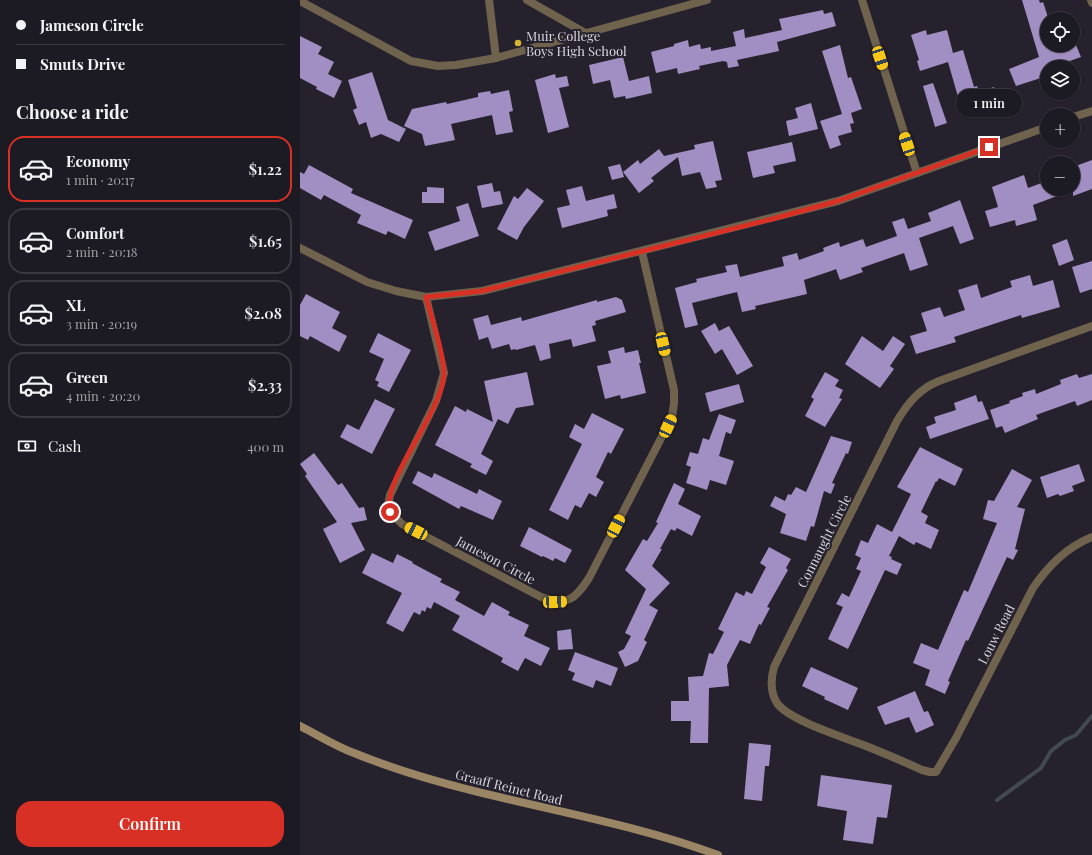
<!DOCTYPE html>
<meta charset="utf-8">
<style>
:root{--surface:#1c1a22;--page:#25232a;--text:#f1f3f6;--muted:#a0a1a5;--line:#3a3840;--accent:#d93025}
body{margin:0;font-family:"Playfair Display",serif;background:var(--page);color:var(--text);height:100vh;display:flex;flex-direction:column;font-size:15px;white-space:nowrap}
*{box-sizing:border-box;margin:0}
p{font-size:13px;color:var(--muted)}
.icon{flex:none;width:22px;height:22px;fill:none;stroke:currentColor;stroke-width:2;stroke-linecap:round;stroke-linejoin:round}
.map{position:relative;flex:1;overflow:hidden}
.sheet{display:flex;flex-direction:column;background:var(--surface);width:300px}
.sheet>*{flex:none}
.hud{display:grid;align-content:center;height:88px;padding:0 16px;background:var(--surface)}
.fabs{position:absolute;left:740px;top:12px;display:grid;gap:8px}
.fabs a{display:grid;place-items:center;width:40px;height:40px;border-radius:50%;background:var(--surface);box-shadow:0 1px 3px #0004,0 0 0 1px var(--line);font-size:20px}
.end{position:absolute;width:18px;height:18px;margin:-9px;border:5px solid #d93025;background:#fff;box-shadow:0 0 0 2px #fff}
.from{border-radius:50%}
.bubble{position:absolute;height:28px;border-radius:14px;background:var(--surface);box-shadow:0 1px 3px #0004,0 0 0 1px var(--line);font-size:13px;font-weight:600;line-height:28px;text-align:center}
.car{position:absolute;width:12px;height:24px;margin:-12px -6px;border-radius:5px;box-shadow:0 0 3px 1px #0007;background:linear-gradient(#f5c518 24%,#345 0 40%,#f5c518 0 76%,#345 0 86%,#f5c518 0)}
.hud b{display:flex;align-items:center;gap:14px;height:38px;font-size:15px}
.hud b+b{border-top:1px solid var(--line)}
.hud i{width:10px;height:10px;background:var(--text)}
ul{padding:0;list-style:none}
li{display:flex;align-items:center;gap:12px;height:66px;margin:0 8px 6px;padding:0 8px;border:2px solid var(--line);border-radius:16px}
li div{flex:1}
li b{display:block;font-size:15px}
li em{font-style:normal;font-weight:600}
li.current{border-color:var(--accent)}
li>.icon{width:36px;height:36px;stroke-width:1.5}
h2{padding:0 16px;font-size:18px;line-height:48px}
.pay{display:flex;align-items:center;gap:10px;height:44px;padding:0 16px;font-size:15px}
.pay p{margin-inline-start:auto}
.primary-button{display:flex;gap:8px;margin-top:auto;padding:8px 16px}
.primary-button a{flex:1;height:46px;border-radius:16px;background:var(--accent);color:#fff;font-size:16px;font-weight:600;line-height:46px;text-align:center}
main{display:flex;flex:1;min-height:0}
.map>svg:first-child{display:block}
.lines{fill:none;stroke-linecap:round;stroke-linejoin:round}
.stream{stroke:#414a4e;stroke-width:4}
.building{fill:#a18ec3}
.minor{stroke:#6f634e;stroke-width:8}
.secondary{stroke:#9a8664;stroke-width:8}
.route{stroke:#d93025;stroke-width:5}
.poi-dot{fill:#d6b534;stroke:#26222d;stroke-width:1.5}
.labels{text-anchor:middle;stroke-width:4;stroke-linejoin:round;paint-order:stroke}
.poi-label{font-size:13px;fill:#d9d6de;stroke:#26222d;text-anchor:start}
.street-label{font-size:13px;fill:#d9d6de;stroke:#26222d}
</style>
<main>
<section class="sheet">
<div class="hud">
<b><i class="from"></i>Jameson Circle</b>
<b><i></i>Smuts Drive</b>
</div>
<h2>Choose a ride</h2>
<ul>
<li class="current"><svg class="icon" aria-label="car" viewBox="0 0 24 24"><path d="M5 17H2v-5l4-1 3-4h7l3 4 3 1v5h-3M9 17h6M6 11h13"/><circle cx="7" cy="17" r="2"/><circle cx="17" cy="17" r="2"/></svg><div><b>Economy</b><p>1 min · 20:17</p></div><em>$1.22</em></li>
<li><svg class="icon" aria-label="car" viewBox="0 0 24 24"><path d="M5 17H2v-5l4-1 3-4h7l3 4 3 1v5h-3M9 17h6M6 11h13"/><circle cx="7" cy="17" r="2"/><circle cx="17" cy="17" r="2"/></svg><div><b>Comfort</b><p>2 min · 20:18</p></div><em>$1.65</em></li>
<li><svg class="icon" aria-label="car" viewBox="0 0 24 24"><path d="M5 17H2v-5l4-1 3-4h7l3 4 3 1v5h-3M9 17h6M6 11h13"/><circle cx="7" cy="17" r="2"/><circle cx="17" cy="17" r="2"/></svg><div><b>XL</b><p>3 min · 20:19</p></div><em>$2.08</em></li>
<li><svg class="icon" aria-label="car" viewBox="0 0 24 24"><path d="M5 17H2v-5l4-1 3-4h7l3 4 3 1v5h-3M9 17h6M6 11h13"/><circle cx="7" cy="17" r="2"/><circle cx="17" cy="17" r="2"/></svg><div><b>Green</b><p>4 min · 20:20</p></div><em>$2.33</em></li>
</ul>
<div class="pay"><svg class="icon" aria-label="cash" viewBox="0 0 24 24"><path d="M3 7h18v10H3z"/><circle cx="12" cy="12" r="2"/></svg>Cash<p>400 m</p></div>
<div class="primary-button"><a>Confirm</a></div>
</section>
<div class="map">
<svg width="792" height="855" viewBox="0 0 792 855">
<rect width="100%" height="100%" fill="#26222d"/>
<g class="lines">
<polyline class="stream" points="697,800 741,768 751,751 765,740 776,735 792,716"/>
</g>
<g class="building">
<polygon points="722,0 739,0 740,3 743,2 747,14 747,45 776,45 781,57 764,63 765,67 747,67 747,76 716,86 709,69 739,57"/>
<polygon points="523,10 524,14 532,12 536,26 477,42 479,51 437,60 439,66 428,68 427,62 423,61 399,66 400,69 378,74 377,68 356,73 351,52 374,46 374,44 388,40 389,47 400,44 401,49 411,47 411,51 436,46 433,32 444,29 445,38 482,30 479,19"/>
<polygon points="626,30 627,35 647,30 653,53 663,50 674,87 677,86 679,92 694,87 699,105 682,112 681,108 663,114 648,62 620,71 617,61 619,60 611,35"/>
<polygon points="0,36 22,47 18,54 34,62 28,74 42,81 34,98 16,89 17,87 0,78"/>
<polygon points="540,45 548,78 551,77 562,109 551,113 554,123 550,124 552,132 538,136 541,145 530,149 520,121 542,114 522,51"/>
<polygon points="323,57 329,81 349,76 352,93 326,99 325,96 314,98 310,80 293,84 289,65"/>
<polygon points="72,72 88,120 106,129 99,142 81,134 71,138 66,122 59,125 53,110 57,108 48,80"/>
<polygon points="255,74 256,78 267,76 269,86 259,88 269,127 248,133 235,80"/>
<polygon points="633,83 647,123 635,127 623,86"/>
<polygon points="209,90 213,111 209,112 213,132 196,135 192,115 151,124 155,140 125,146 122,134 104,126 112,109 146,102 147,104 178,97 178,93 190,91 191,94"/>
<polygon points="511,103 518,129 489,136 486,121 498,118 495,108"/>
<polygon points="413,141 422,180 415,181 417,187 406,189 400,172 382,176 378,157 351,178 354,181 339,193 323,172 338,160 340,164 359,149 364,156 395,149 394,145"/>
<polygon points="492,142 496,161 473,166 475,173 453,178 447,152"/>
<polygon points="792,160 792,189 773,196 773,190 733,205 737,220 716,226 715,220 690,227 685,211 698,207 692,187 724,175 728,188 747,181 747,189 773,189 773,167"/>
<polygon points="320,164 324,177 312,180 308,167"/>
<polygon points="9,165 53,189 51,193 113,220 105,239 88,231 86,235 57,223 61,215 24,195 21,200 0,188 0,172 4,174"/>
<polygon points="192,183 194,192 200,191 203,204 182,208 177,186"/>
<polygon points="282,186 286,201 314,194 317,208 307,210 308,216 262,228 257,208 270,205 266,190"/>
<polygon points="127,187 144,188 144,203 122,203 122,192 127,192"/>
<polygon points="227,188 244,201 224,227 217,240 197,229 214,196 218,199"/>
<polygon points="660,200 674,239 660,244 653,226 619,238 628,265 610,271 604,253 561,268 563,272 540,280 536,269 531,271 504,280 507,294 455,306 456,309 442,312 437,292 392,303 398,325 385,328 375,288 397,282 396,279 427,272 425,266 437,264 440,277 484,266 482,257 497,253 499,260 524,251 523,248 539,242 540,247 563,239 566,247 597,236 592,222 604,218 608,229 631,221 628,213"/>
<polygon points="168,203 179,236 135,251 128,232 160,221 156,207"/>
<polygon points="767,239 774,260 759,266 752,245"/>
<polygon points="792,261 792,289 780,293 772,267"/>
<polygon points="730,275 733,286 753,280 760,307 722,318 721,315 654,337 656,342 616,354 610,336 627,331 621,313 640,307 644,317 665,310 658,290 677,284 681,298 712,287 710,281"/>
<polygon points="6,294 40,312 32,328 47,336 39,352 10,336 8,340 0,336 0,305"/>
<polygon points="316,297 322,300 326,312 295,321 296,325 292,326 296,341 273,347 271,339 249,344 251,358 240,361 235,345 216,350 215,349 211,350 209,344 192,349 188,337 179,340 173,319 188,315 191,325 221,317 222,321 297,300 297,302"/>
<polygon points="415,323 419,331 429,326 453,366 437,375 422,349 415,354 401,331"/>
<polygon points="78,333 111,350 89,392 77,386 79,382 75,380 84,359 69,352"/>
<polygon points="562,336 583,351 593,336 605,344 590,366 594,369 580,388 545,364"/>
<polygon points="324,347 325,353 338,350 341,363 339,363 346,393 321,399 320,395 305,399 297,366 311,363 308,351"/>
<polygon points="227,372 234,405 216,408 208,424 198,419 181,454 193,461 186,475 170,467 172,464 135,445 155,406 166,412 167,409 193,422 184,381"/>
<polygon points="525,372 539,380 535,386 543,390 539,398 542,399 525,427 505,416 514,399 511,397"/>
<polygon points="777,374 779,378 792,374 792,400 777,406 775,401 736,415 738,419 705,433 702,426 696,428 690,410 710,403 709,401 723,396 722,393 735,389 736,394 761,384 760,380"/>
<polygon points="439,384 444,402 410,412 405,393"/>
<polygon points="676,395 678,402 682,401 689,419 630,439 626,427 636,423 634,417 656,410 654,403"/>
<polygon points="75,399 95,409 72,454 40,437 47,424 59,430"/>
<polygon points="292,413 324,429 311,454 308,452 296,477 304,482 296,497 289,493 281,508 275,505 268,520 249,510 282,444 269,437 275,424 284,429"/>
<polygon points="419,414 436,420 431,434 426,432 419,456 434,461 426,485 410,480 407,490 386,483 391,467 386,465 390,452 398,454 403,438 409,440"/>
<polygon points="531,436 552,442 548,454 546,453 532,483 535,484 531,494 524,491 514,527 511,526 506,541 480,533 486,514 470,506 475,496 485,501 488,494 491,495 496,487 506,492"/>
<polygon points="620,447 663,469 655,486 639,478 637,482 636,481 621,512 628,516 625,523 639,530 631,549 616,542 614,545 599,536 589,556 592,557 591,559 602,564 597,575 585,570 548,649 528,639 543,607 536,604 542,593 549,597 561,571 556,569 561,558 555,555 561,540 568,543 577,524 592,532 611,494 597,487"/>
<polygon points="14,453 38,485 42,483 59,508 64,507 67,520 51,523 65,550 40,563 23,529 37,522 5,476 7,474 0,464"/>
<polygon points="779,464 785,481 772,486 774,491 760,496 758,494 747,498 740,477"/>
<polygon points="712,469 732,480 717,507 725,509 715,549 718,550 713,560 707,557 668,641 666,640 648,681 650,682 645,694 625,685 630,670 613,663 621,643 638,650 664,590 668,592 697,523 683,519 688,500 694,501"/>
<polygon points="118,471 132,478 134,473 177,494 179,489 202,501 193,520 161,506 159,509 112,483"/>
<polygon points="374,483 385,489 378,504 401,516 392,536 377,528 375,531 371,529 360,549 362,549 352,566 370,583 349,605 358,610 344,640 347,642 338,661 325,667 318,652 324,649 331,636 325,633 346,589 325,570 343,539 347,541 358,523 356,522"/>
<polygon points="229,527 272,550 265,563 255,558 253,561 243,556 242,557 220,546"/>
<polygon points="469,547 491,559 486,568 488,570 467,607 470,608 461,625 459,624 450,644 440,640 427,665 429,686 409,688 408,743 390,743 391,721 371,721 371,701 389,701 388,677 403,676 409,653 413,654 424,632 418,629 436,592 444,596 446,591 452,594 466,567 460,563"/>
<polygon points="72,553 93,563 97,554 113,562 112,563 142,579 140,582 160,592 155,600 184,616 192,602 210,612 208,615 229,625 224,636 250,648 241,666 225,658 218,671 201,662 203,658 152,630 160,616 134,602 131,609 127,607 125,612 122,610 120,615 114,612 103,632 86,623 102,593 62,573"/>
<polygon points="271,629 273,649 258,650 257,631"/>
<polygon points="275,652 318,668 311,686 296,680 293,688 272,680 275,673 268,670"/>
<polygon points="511,667 558,688 548,710 524,699 525,697 502,686"/>
<polygon points="615,691 624,712 628,711 634,725 616,733 609,717 585,725 577,707"/>
<polygon points="449,743 471,745 469,766 465,766 462,801 444,799"/>
<polygon points="521,775 592,785 587,818 577,817 573,844 543,840 547,811 517,806"/>
</g>
<g class="lines">
<g class="minor">
<polyline points="189,0 196,58"/>
<polyline points="227,0 287,34"/>
<polyline points="562,0 617,173"/>
<polyline points="791,0 792,3"/>
<polyline points="0,1 111,61 138,66 156,65 196,58 407,0"/>
<polyline points="773,117 792,111"/>
<polyline points="0,248 67,282 96,291 126,297 182,291 538,201 747,127"/>
<path d="M126 297 144 373 136 401 90 495 88 505 90 512 102 524 241 597C267 606 275 600 289 578L372 417 374 403V390L342 252"/>
<path d="M792 326 639 381C619 389 608 403 597 421L474 667C471 678 470 692 477 703 489 721 550 739 571 748 588 755 605 762 622 770L630 772H636L656 738 733 588C749 565 766 548 792 537"/>
</g>
<path class="secondary" d="M0 726C18 735 35 746 54 753 171 801 300 811 418 855"/>
</g>
<g class="lines">
<path class="route" d="M90 512C81 481 141 414 144 375 145 357 131 316 126 297L182 291 472 219 538 201 689 147"/>
</g>
<circle class="poi-dot" cx="218" cy="43" r="4"/>
<g class="labels">
<g class="poi-label">
<text x="226" y="41">Muir College<tspan x="226" dy="15">Boys High School</tspan></text>
</g>
<g class="street-label">
<text transform="translate(524 541) rotate(-63)" y="5">Connaught Circle</text>
<text transform="translate(196 560) rotate(28)" y="5">Jameson Circle</text>
<text transform="translate(696 634) rotate(-63)" y="5">Louw Road</text>
<text transform="translate(209 787) rotate(14)" y="5">Graaff Reinet Road</text>
</g>
</g>
</svg>
<div class="fabs">
<a><svg class="icon" aria-label="locate" viewBox="0 0 24 24"><circle cx="12" cy="12" r="6"/><path d="M12 2v4M12 18v4M2 12h4M18 12h4"/></svg></a>
<a><svg class="icon" aria-label="layers" viewBox="0 0 24 24"><path d="M12 4l9 5-9 5-9-5zM3 14l9 5 9-5"/></svg></a>
<a>+</a>
<a>−</a>
</div>
<i class="end from" style="left:90px;top:512px"></i>
<i class="end" style="left:689px;top:147px"></i>
<div class="bubble" style="left:656px;top:89px;width:66px">1 min</div>
<i class="car" style="left:580px;top:58px;rotate:162deg"></i>
<i class="car" style="left:607px;top:144px;rotate:342deg"></i>
<i class="car" style="left:363px;top:344px;rotate:167deg"></i>
<i class="car" style="left:368px;top:426px;rotate:25deg"></i>
<i class="car" style="left:316px;top:526px;rotate:27deg"></i>
<i class="car" style="left:116px;top:531px;rotate:297deg"></i>
<i class="car" style="left:255px;top:602px;rotate:87deg"></i>
</div>
</main>
